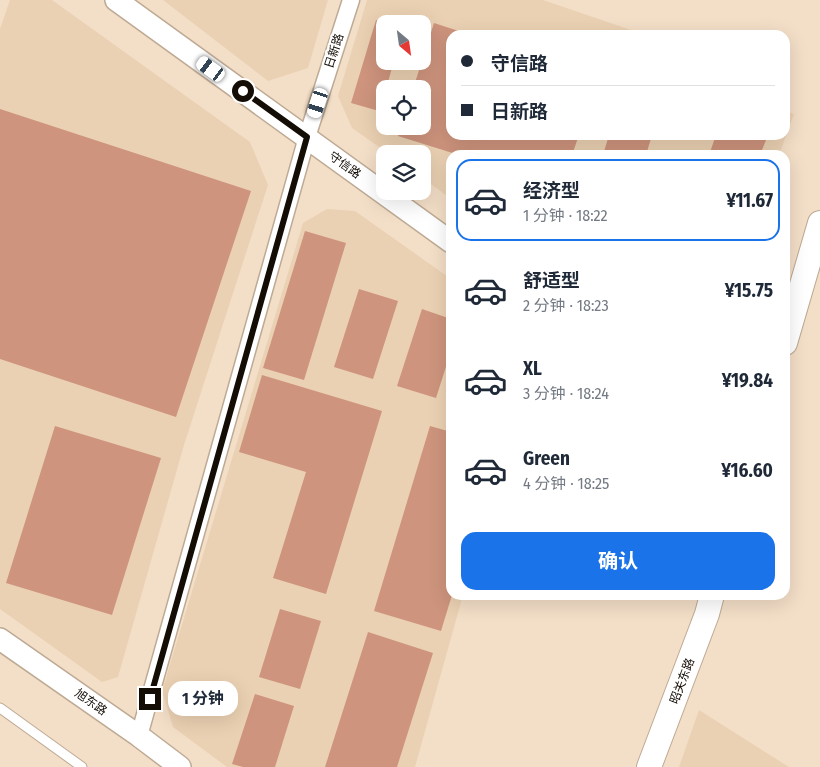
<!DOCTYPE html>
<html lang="zh">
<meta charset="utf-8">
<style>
:root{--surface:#fff;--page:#f6f6f7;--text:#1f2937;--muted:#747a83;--line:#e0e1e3;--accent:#1a73e8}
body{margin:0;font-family:"Fira Sans Condensed","Noto Sans SC",sans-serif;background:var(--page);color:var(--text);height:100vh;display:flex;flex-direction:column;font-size:19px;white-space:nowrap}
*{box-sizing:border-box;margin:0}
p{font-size:16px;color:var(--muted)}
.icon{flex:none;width:28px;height:28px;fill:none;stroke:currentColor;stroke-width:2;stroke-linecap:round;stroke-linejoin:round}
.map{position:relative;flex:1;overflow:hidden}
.panel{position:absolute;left:446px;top:150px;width:344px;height:450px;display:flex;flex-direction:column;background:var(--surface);border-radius:15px;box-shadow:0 5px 20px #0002}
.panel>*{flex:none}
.hud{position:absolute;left:446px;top:30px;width:344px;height:110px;border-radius:15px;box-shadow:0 5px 20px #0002;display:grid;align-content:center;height:110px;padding:0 15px;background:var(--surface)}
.needle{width:32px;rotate:151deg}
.tools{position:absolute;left:376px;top:15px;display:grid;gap:10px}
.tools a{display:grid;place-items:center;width:55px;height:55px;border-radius:10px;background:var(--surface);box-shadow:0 5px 20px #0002;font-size:25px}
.end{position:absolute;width:22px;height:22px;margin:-11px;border:6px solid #140d06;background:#fff;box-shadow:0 0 0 2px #fff}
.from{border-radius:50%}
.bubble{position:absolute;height:35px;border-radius:15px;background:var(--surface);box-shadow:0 5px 20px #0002;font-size:16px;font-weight:700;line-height:35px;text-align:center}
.car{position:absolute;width:15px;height:30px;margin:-15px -8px;border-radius:6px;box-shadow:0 0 4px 1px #0007;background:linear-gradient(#fff 24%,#345 0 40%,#fff 0 76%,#345 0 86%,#fff 0)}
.hud b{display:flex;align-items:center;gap:18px;height:48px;font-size:19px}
.hud b+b{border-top:1px solid var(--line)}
.hud i{width:12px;height:12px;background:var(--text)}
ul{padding:9px 0 0;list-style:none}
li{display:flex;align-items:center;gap:15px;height:82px;margin:0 10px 8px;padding:0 5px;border:2px solid transparent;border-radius:15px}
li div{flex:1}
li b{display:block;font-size:19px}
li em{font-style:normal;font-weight:700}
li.selected{border-color:var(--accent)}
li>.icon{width:45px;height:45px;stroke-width:1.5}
.button{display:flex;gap:10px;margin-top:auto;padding:10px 15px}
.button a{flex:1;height:58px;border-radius:15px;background:var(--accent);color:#fff;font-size:20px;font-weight:700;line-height:58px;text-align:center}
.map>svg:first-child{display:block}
.built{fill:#ebd1b3;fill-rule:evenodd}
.building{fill:#ce947d}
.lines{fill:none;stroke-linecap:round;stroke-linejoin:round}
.service-casing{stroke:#beaa94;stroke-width:11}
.minor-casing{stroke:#beaa94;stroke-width:19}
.tertiary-casing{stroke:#beaa94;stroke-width:24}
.secondary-casing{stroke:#beaa94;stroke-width:26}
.service{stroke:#fff;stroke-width:9}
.minor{stroke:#fff;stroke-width:16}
.tertiary{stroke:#fff;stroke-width:21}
.secondary{stroke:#fff;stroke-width:24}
.route{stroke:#140d06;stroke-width:6}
.labels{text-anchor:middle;stroke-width:4.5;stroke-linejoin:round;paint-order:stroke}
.street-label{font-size:12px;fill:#140d06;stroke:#fff}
</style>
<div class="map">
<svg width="820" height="767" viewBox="0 0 820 767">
<rect width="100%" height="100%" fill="#f3dec7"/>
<g class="built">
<polygon points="10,0 52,0 250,142 268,185 184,445 118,677 102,682 0,609 0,29"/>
<polygon points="163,0 328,0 308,68 268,81"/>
<path d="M367 0H543L637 32 636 35H451V135H785V111L794 114 779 155H451V199L423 178 422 154H389L352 128 338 96ZM385 24H422V61H385ZM385 89H422V126H385Z"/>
<polygon points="327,209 355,211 451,279 451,595 463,595 415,767 227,767 173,727 162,691 303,223"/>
<polygon points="699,710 789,767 679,767"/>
</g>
<g class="building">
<polygon points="376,20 385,23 385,61 394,61 386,89 385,89 385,93 379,111 351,103"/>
<polygon points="434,23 471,35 451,35 451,135 579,135 572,155 459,155 398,136 401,126 422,126 422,89 413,89"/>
<polygon points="0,109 251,191 176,417 0,359"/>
<polygon points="609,135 652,135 646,155 603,155"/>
<polygon points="716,135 768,135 760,155 709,155"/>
<polygon points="305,231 346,243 304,380 263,368"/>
<polygon points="359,289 398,301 373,379 334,367"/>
<polygon points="422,309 451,319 451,351 436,398 397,386"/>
<polygon points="262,375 382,411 326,594 273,578 306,472 239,452"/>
<polygon points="55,426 161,458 112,615 6,583"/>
<polygon points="430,426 451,432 452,595 441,631 374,611"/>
<polygon points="280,609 321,621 300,689 259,677"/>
<polygon points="368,632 433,653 397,767 325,767"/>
<polygon points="255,694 294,706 275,767 243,767 232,764"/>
</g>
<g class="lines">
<defs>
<polyline id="service" points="0,708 82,767"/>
<polyline id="minor" points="139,736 307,137 351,0"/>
<g id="tertiary">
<polyline points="116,0 451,242"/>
<polyline points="0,639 139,736 180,767"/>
</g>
<g id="secondary">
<polyline points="785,343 820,223"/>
<polyline points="649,767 707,614 712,595"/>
</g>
</defs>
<use href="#service" class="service-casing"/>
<use href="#minor" class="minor-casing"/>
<use href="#tertiary" class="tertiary-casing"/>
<use href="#secondary" class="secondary-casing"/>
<use href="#service" class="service"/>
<use href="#minor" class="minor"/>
<use href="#tertiary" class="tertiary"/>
<use href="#secondary" class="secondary"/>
</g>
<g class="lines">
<polyline class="route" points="150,699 307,137 243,91"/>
</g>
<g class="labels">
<g class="street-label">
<text transform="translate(334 51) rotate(-72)" y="4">日新路</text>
<text transform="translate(345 165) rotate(36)" y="4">守信路</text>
<text transform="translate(682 681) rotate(-69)" y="4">昭关东路</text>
<text transform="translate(91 702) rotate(35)" y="4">旭东路</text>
</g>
</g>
</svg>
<div class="tools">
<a><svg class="needle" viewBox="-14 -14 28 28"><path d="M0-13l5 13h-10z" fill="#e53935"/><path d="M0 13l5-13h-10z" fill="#747a83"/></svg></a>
<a><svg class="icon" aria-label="locate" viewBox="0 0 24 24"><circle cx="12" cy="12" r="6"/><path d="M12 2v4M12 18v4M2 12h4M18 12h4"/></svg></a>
<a><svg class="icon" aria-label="layers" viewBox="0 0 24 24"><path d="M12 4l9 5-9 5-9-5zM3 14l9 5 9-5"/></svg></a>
</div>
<i class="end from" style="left:243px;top:91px"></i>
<i class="end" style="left:150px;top:699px"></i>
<div class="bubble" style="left:168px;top:681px;width:70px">1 分钟</div>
<i class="car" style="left:211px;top:69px;rotate:306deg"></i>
<i class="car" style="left:318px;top:103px;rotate:198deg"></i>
<div class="hud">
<b><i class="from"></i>守信路</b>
<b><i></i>日新路</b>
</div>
<section class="panel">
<ul>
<li class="selected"><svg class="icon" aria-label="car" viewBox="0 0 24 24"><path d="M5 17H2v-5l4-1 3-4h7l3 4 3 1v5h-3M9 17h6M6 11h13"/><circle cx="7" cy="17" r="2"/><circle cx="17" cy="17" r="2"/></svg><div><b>经济型</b><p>1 分钟 · 18:22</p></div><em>¥11.67</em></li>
<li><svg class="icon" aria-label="car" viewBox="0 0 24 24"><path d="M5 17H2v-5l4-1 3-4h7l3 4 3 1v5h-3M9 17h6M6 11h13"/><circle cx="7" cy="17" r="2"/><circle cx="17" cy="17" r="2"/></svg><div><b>舒适型</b><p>2 分钟 · 18:23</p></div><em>¥15.75</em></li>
<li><svg class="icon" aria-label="car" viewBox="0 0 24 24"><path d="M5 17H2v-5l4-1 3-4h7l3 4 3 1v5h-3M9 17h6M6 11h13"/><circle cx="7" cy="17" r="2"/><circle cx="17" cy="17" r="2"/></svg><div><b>XL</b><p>3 分钟 · 18:24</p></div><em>¥19.84</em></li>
<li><svg class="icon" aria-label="car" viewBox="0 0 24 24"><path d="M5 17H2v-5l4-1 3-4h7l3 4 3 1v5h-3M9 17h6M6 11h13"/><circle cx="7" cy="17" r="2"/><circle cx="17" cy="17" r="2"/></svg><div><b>Green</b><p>4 分钟 · 18:25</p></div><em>¥16.60</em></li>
</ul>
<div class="button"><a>确认</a></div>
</section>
</div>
